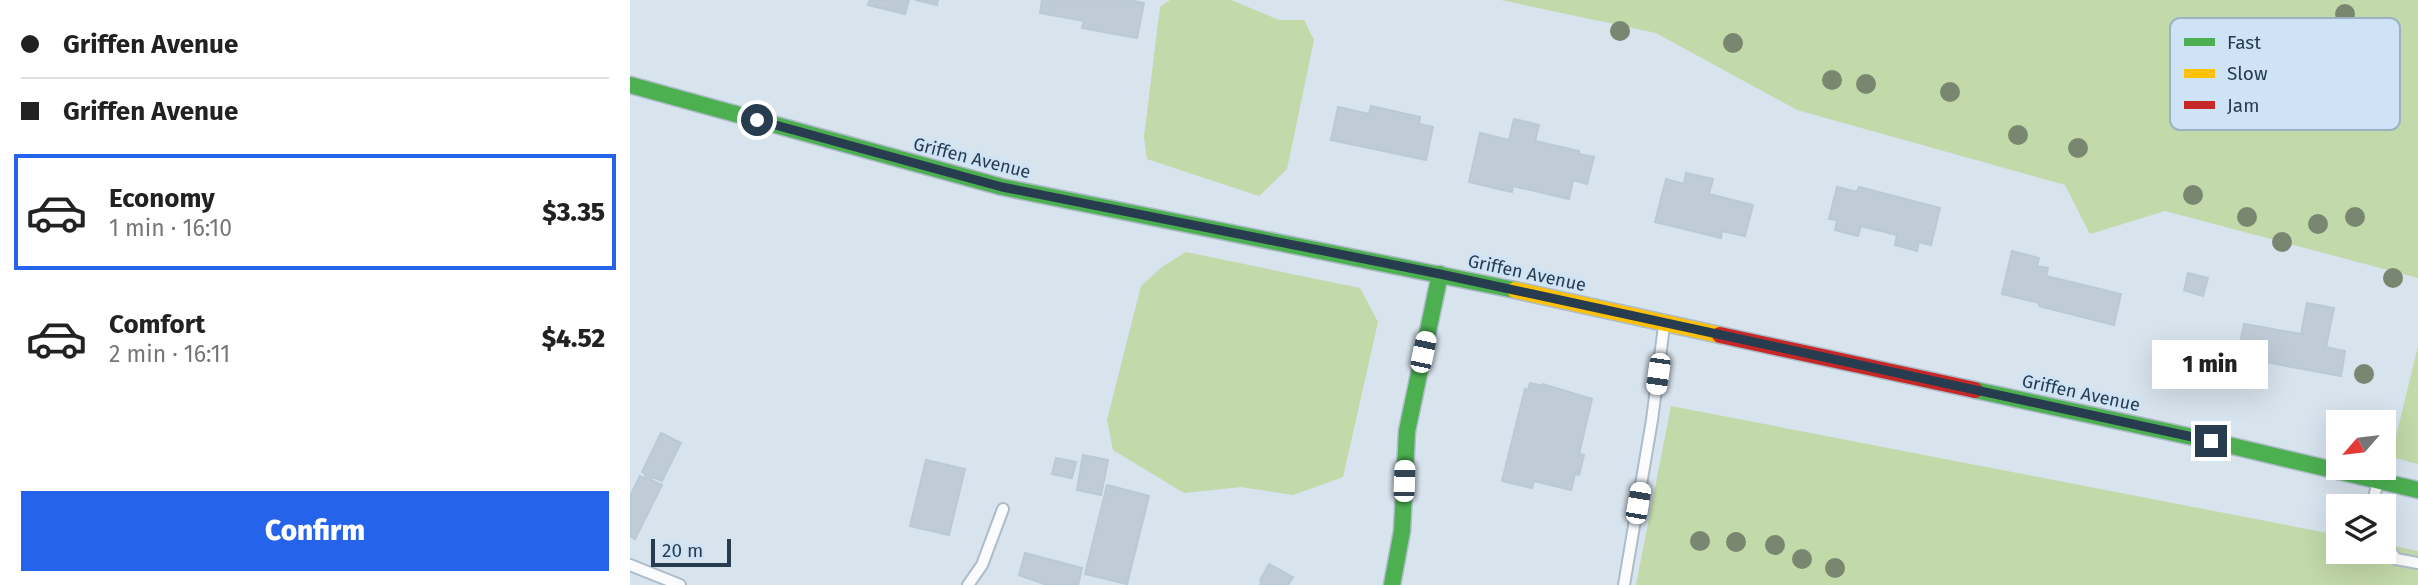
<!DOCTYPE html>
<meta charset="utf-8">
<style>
:root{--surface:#fff;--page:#f6f6f6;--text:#222;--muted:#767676;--line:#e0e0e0;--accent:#2563eb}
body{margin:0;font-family:"Fira Sans",sans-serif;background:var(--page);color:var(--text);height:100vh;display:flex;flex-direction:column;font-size:26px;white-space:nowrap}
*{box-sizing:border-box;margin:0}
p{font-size:23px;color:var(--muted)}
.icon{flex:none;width:38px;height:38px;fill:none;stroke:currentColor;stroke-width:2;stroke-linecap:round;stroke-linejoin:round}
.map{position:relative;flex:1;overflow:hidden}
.sheet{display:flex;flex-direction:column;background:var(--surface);width:630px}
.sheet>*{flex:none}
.banner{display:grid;align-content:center;height:154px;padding:0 21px;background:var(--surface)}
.needle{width:46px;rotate:242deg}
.buttons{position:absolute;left:1696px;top:410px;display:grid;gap:14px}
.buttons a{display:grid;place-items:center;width:70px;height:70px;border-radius:0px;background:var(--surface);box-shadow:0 7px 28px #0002;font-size:35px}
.scale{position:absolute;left:21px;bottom:18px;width:80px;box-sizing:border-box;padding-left:7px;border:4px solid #273d4f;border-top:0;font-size:19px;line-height:24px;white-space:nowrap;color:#273d4f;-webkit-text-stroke:5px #cee4f6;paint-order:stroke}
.end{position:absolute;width:32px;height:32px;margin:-16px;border:9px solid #273d4f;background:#fff;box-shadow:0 0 0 4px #fff}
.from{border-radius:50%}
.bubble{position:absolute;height:49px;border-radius:0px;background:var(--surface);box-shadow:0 7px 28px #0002;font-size:23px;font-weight:800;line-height:49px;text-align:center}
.car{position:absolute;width:21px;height:42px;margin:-21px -10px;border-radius:9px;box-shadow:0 0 5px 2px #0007;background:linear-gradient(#fff 24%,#345 0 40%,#fff 0 76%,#345 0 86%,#fff 0)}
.banner b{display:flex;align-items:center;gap:24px;height:66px;font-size:26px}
.banner b+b{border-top:2px solid var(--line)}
.banner i{width:18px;height:18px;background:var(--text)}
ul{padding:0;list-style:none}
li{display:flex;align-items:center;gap:21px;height:116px;margin:0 14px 10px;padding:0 7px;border:4px solid transparent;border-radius:0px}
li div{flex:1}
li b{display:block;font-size:26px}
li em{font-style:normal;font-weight:800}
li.on{border-color:var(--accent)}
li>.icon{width:63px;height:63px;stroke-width:1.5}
.button{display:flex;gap:14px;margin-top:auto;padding:14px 21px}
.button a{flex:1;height:80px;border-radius:0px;background:var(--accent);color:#fff;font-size:28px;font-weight:800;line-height:80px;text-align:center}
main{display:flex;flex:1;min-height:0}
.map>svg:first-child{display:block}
.green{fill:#c2d9a9}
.building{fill:#bfccd7;stroke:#b9c9d6;stroke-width:2}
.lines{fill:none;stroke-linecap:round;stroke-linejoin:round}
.lane-casing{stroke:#adbcc9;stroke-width:14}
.fast-casing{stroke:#adbcc9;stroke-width:19}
.slow-casing{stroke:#adbcc9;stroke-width:19}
.jam-casing{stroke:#adbcc9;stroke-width:19}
.lane{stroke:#f9fbfc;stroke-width:10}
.fast{stroke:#4caf50;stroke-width:16}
.slow{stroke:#ffc107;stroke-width:16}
.jam{stroke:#c62828;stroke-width:16}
.tree{fill:#7a8770}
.route{stroke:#273d4f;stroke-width:9}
.labels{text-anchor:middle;stroke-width:5;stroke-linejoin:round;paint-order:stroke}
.street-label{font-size:18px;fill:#273d4f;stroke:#cee4f6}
.key{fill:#cee4f6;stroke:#9cb2c4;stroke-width:2}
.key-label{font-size:19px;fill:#273d4f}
</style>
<main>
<section class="sheet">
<div class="banner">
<b><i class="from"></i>Griffen Avenue</b>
<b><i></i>Griffen Avenue</b>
</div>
<ul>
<li class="on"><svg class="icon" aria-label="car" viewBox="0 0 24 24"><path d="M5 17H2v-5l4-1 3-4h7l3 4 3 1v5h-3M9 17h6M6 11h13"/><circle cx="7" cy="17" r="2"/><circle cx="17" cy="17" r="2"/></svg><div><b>Economy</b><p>1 min · 16:10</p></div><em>$3.35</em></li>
<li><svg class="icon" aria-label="car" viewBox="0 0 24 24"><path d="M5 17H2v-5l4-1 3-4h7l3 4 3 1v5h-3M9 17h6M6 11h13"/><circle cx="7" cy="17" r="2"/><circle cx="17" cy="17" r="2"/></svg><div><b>Comfort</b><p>2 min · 16:11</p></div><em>$4.52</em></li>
</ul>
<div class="button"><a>Confirm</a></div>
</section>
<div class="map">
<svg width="1788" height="585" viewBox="0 0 1788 585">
<rect width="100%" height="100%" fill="#d7e3ed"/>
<g class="green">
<polygon points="540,0 601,0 649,20 674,20 684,40 657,169 629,196 517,159 514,137 530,7"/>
<polygon points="871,0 1788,0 1788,278 1535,211 1460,234 1435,185 1167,110 1026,33"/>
<polygon points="556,252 730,288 748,322 713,477 663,495 611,487 554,493 483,450 477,420 511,286 532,267"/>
<polygon points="1788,346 1788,464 1761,457"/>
<polygon points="1041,406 1708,535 1708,551 1754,551 1754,544 1788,551 1788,585 1006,585"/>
</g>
<g class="building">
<polygon points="240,0 279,0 275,14 238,5"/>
<polygon points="285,0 308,0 307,5"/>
<polygon points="412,0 497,0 514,3 507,38 452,28 454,21 410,13"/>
<polygon points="741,106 790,117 789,124 803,127 796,160 701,140 708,107 739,114"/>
<polygon points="884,119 909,125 905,141 949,151 949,154 964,157 957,184 943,180 939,199 883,186 882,192 839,182 850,133 879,140"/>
<polygon points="1056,173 1083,179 1079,194 1123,205 1115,236 1092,231 1091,238 1025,222 1036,179 1054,184"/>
<polygon points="1207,187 1227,192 1229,187 1310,208 1301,245 1289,242 1287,251 1265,245 1267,235 1231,226 1228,236 1205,230 1207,220 1199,219"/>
<polygon points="1382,251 1409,258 1407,266 1418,268 1416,276 1491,294 1484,325 1409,306 1409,303 1372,294"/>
<polygon points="1558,273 1578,278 1573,296 1554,290"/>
<polygon points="1677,303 1704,308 1696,347 1715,351 1711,376 1635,362 1636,354 1609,349 1614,324 1671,334"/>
<polygon points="900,383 913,386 913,384 962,399 949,454 954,455 949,475 945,474 941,490 904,481 902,488 872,481 895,389 898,390"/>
<polygon points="31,433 51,443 32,481 23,477 21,480 32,485 5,539 0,536 0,496 10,476 14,478 16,475 12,472"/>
<polygon points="453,455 478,460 471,495 447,490"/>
<polygon points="426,458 446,462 442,478 422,474"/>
<polygon points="296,460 335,469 319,535 280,526"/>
<polygon points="477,485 519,496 497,584 455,574"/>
<polygon points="395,553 452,568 448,585 417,585 389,575"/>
<polygon points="639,564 663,577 658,585 630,585 632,582 630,580"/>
</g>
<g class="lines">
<defs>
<g id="lane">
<polyline points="1742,506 1747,485"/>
<polyline points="1754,542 1766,559 1788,563"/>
<polyline points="0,565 50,585"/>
<polyline points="338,585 352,565 373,509"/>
<polyline points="994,585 1022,420 1034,326"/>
</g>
<g id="fast">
<polyline points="0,85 372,187 885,290"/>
<polyline points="1345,390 1581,441 1788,490"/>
<polyline points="762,585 772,531 777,431 810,274"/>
</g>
<polyline id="slow" points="885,290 1090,335"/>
<polyline id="jam" points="1090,335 1345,390"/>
</defs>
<use href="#lane" class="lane-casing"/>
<use href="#fast" class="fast-casing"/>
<use href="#slow" class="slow-casing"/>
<use href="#jam" class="jam-casing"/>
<use href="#lane" class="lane"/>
<use href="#fast" class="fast"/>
<use href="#slow" class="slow"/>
<use href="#jam" class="jam"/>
</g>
<g class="tree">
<circle cx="1715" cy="14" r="10"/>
<circle cx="990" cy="31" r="10"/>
<circle cx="1103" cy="43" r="10"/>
<circle cx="1202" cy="80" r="10"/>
<circle cx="1236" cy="84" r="10"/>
<circle cx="1320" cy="92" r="10"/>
<circle cx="1388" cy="135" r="10"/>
<circle cx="1448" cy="148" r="10"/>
<circle cx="1563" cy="195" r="10"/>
<circle cx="1617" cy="217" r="10"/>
<circle cx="1725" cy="217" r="10"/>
<circle cx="1688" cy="224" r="10"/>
<circle cx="1652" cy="242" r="10"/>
<circle cx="1763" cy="278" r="10"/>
<circle cx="1734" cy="374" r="10"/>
<circle cx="1070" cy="541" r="10"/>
<circle cx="1106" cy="542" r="10"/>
<circle cx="1145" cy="545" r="10"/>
<circle cx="1172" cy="559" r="10"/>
<circle cx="1205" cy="568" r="10"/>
</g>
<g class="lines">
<polyline class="route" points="127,120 372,187 810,274 1581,441"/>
</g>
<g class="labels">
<g class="street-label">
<text transform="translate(342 158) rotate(14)" y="6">Griffen Avenue</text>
<text transform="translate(897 273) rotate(12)" y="6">Griffen Avenue</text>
<text transform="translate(1451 393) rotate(12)" y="6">Griffen Avenue</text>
</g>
</g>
<rect x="1540" y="18" width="230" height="112" rx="10" class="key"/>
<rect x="1554" y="38" width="31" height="8" fill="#4caf50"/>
<rect x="1554" y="69" width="31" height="9" fill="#ffc107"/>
<rect x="1554" y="101" width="31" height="8" fill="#c62828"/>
<g class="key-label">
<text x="1597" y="49">Fast</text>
<text x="1597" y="80">Slow</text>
<text x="1597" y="112">Jam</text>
</g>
</svg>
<div class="buttons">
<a><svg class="needle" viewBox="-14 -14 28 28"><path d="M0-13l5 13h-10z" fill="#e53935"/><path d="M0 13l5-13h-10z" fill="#767676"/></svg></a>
<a><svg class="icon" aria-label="layers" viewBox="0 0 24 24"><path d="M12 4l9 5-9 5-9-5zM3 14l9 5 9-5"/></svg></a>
</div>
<div class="scale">20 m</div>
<i class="end from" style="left:127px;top:120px"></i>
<i class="end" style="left:1581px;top:441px"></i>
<div class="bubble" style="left:1522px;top:340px;width:116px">1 min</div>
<i class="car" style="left:793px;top:352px;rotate:12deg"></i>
<i class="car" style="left:1028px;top:374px;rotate:188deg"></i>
<i class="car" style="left:774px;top:481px;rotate:2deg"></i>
<i class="car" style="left:1008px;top:503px;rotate:10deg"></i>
</div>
</main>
